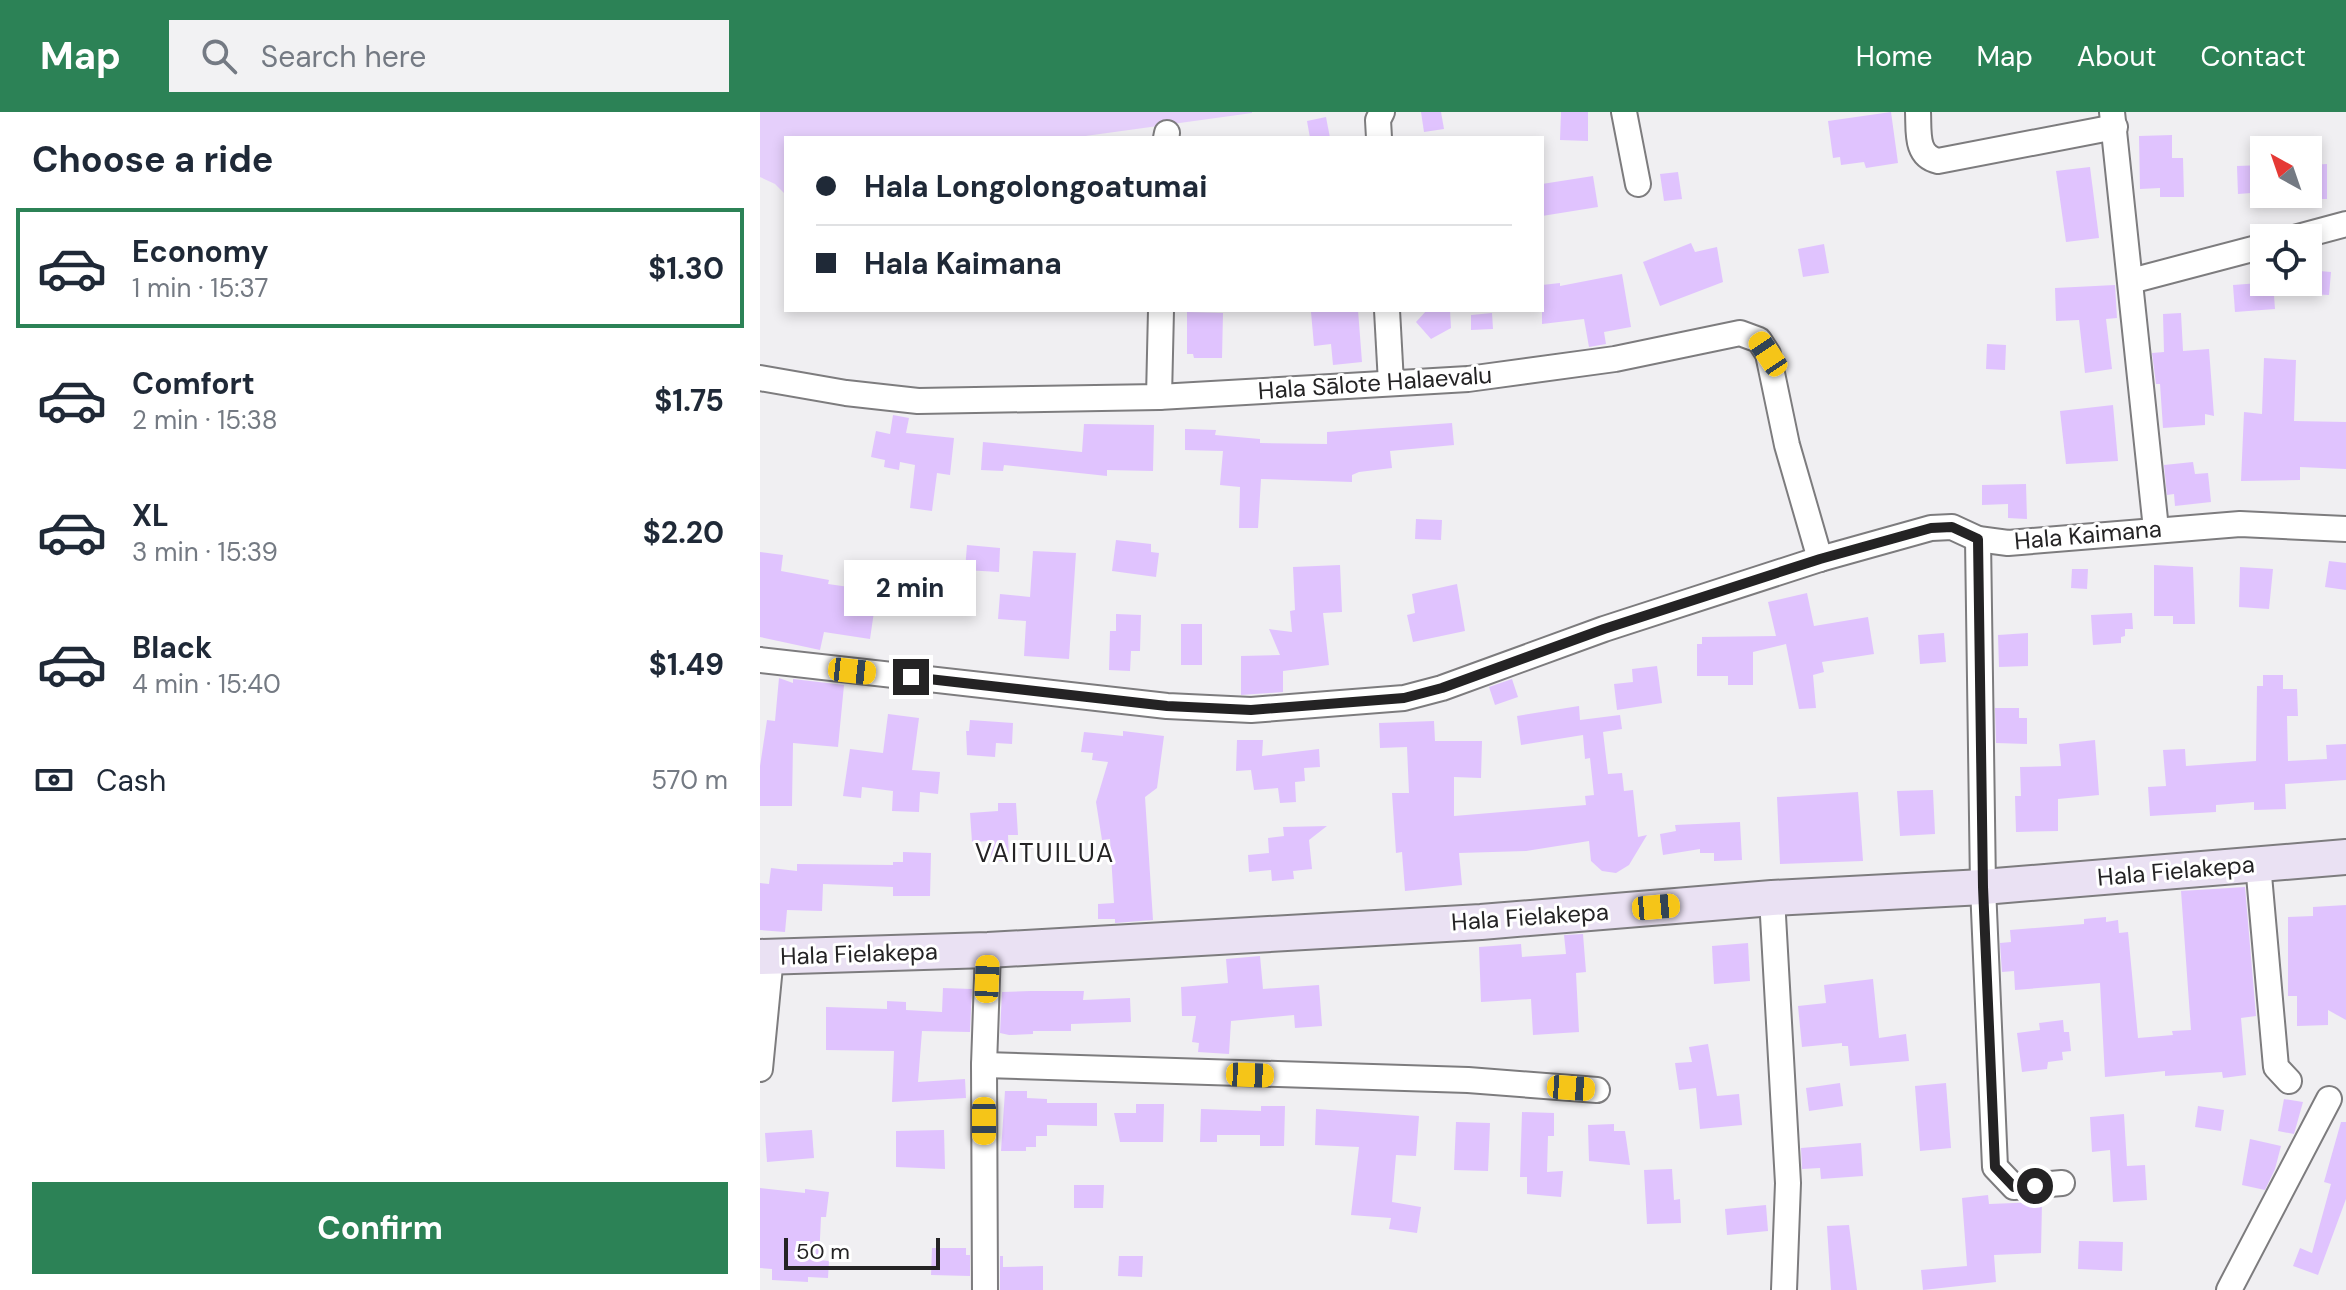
<!DOCTYPE html>
<meta charset="utf-8">
<style>
:root{--surface:#fff;--page:#f2f2f3;--text:#1f2937;--muted:#747a83;--line:#e0e1e3;--accent:#2c8256}
body{margin:0;font-family:"DM Sans",sans-serif;background:var(--page);color:var(--text);height:100vh;display:flex;flex-direction:column;font-size:30px;white-space:nowrap}
*{box-sizing:border-box;margin:0}
p{font-size:26px;color:var(--muted)}
.icon{flex:none;width:44px;height:44px;fill:none;stroke:currentColor;stroke-width:2;stroke-linecap:round;stroke-linejoin:round}
.map{position:relative;flex:1;overflow:hidden}
.sheet{display:flex;flex-direction:column;background:var(--surface);width:760px}
.sheet>*{flex:none}
.top-card{position:absolute;left:24px;top:24px;width:760px;height:176px;border-radius:0px;box-shadow:0 4px 12px #0003;display:grid;align-content:center;height:176px;padding:0 32px;background:var(--surface)}
.needle{width:52px;rotate:320deg}
.tools{position:absolute;left:1490px;top:24px;display:grid;gap:16px}
.tools a{display:grid;place-items:center;width:72px;height:72px;border-radius:0px;background:var(--surface);box-shadow:0 4px 12px #0003;font-size:40px}
.scale{position:absolute;left:24px;bottom:20px;width:156px;box-sizing:border-box;padding-left:8px;border:4px solid #242324;border-top:0;font-size:22px;line-height:28px;white-space:nowrap;color:#242324;-webkit-text-stroke:6px #fff;paint-order:stroke}
.end{position:absolute;width:36px;height:36px;margin:-18px;border:10px solid #242324;background:#fff;box-shadow:0 0 0 4px #fff}
.from{border-radius:50%}
.bubble{position:absolute;height:56px;border-radius:0px;background:var(--surface);box-shadow:0 4px 12px #0003;font-size:26px;font-weight:700;line-height:56px;text-align:center}
.car{position:absolute;width:24px;height:48px;margin:-24px -12px;border-radius:10px;box-shadow:0 0 6px 2px #0007;background:linear-gradient(#f5c518 24%,#345 0 40%,#f5c518 0 76%,#345 0 86%,#f5c518 0)}
.top-card b{display:flex;align-items:center;gap:28px;height:76px;font-size:30px}
.top-card b+b{border-top:2px solid var(--line)}
.top-card i{width:20px;height:20px;background:var(--text)}
ul{padding:0;list-style:none}
li{display:flex;align-items:center;gap:24px;height:120px;margin:0 16px 12px;padding:0 16px;border:4px solid transparent;border-radius:0px}
li div{flex:1}
li b{display:block;font-size:30px}
li em{font-style:normal;font-weight:700}
li.selected{border-color:var(--accent)}
li>.icon{width:72px;height:72px;stroke-width:1.5}
h2{padding:0 32px;font-size:36px;line-height:96px}
.pay{display:flex;align-items:center;gap:20px;height:88px;padding:0 32px;font-size:30px}
.pay p{margin-inline-start:auto}
.primary-button{display:flex;gap:16px;margin-top:auto;padding:16px 32px}
.primary-button a{flex:1;height:92px;border-radius:0px;background:var(--accent);color:#fff;font-size:32px;font-weight:700;line-height:92px;text-align:center}
header{display:flex;align-items:center;gap:48px;box-sizing:border-box;height:112px;padding:0 40px;background:var(--accent);color:#fff}
header strong{font-size:38px}
nav{display:flex;gap:44px;margin-inline-start:auto;font-size:28px}
.search{width:560px;height:72px;background:var(--page);display:flex;align-items:center;gap:20px;box-sizing:border-box;padding:0 28px;border-radius:0px;color:var(--muted);font-size:30px}
main{display:flex;flex:1;min-height:0}
.map>svg:first-child{display:block}
.green{fill:#e5cffb}
.building{fill:#e0c3fe}
.lines{fill:none;stroke-linecap:round;stroke-linejoin:round}
.street-casing{stroke:#7d7c7e;stroke-width:28}
.secondary-casing{stroke:#7d7c7e;stroke-width:38}
.street{stroke:#fff;stroke-width:24}
.secondary{stroke:#eae1f3;stroke-width:34}
.route{stroke:#242324;stroke-width:10}
.labels{text-anchor:middle;stroke-width:6;stroke-linejoin:round;paint-order:stroke}
.street-label{font-size:24px;fill:#242324;stroke:#fff}
.neighbourhood-label{font-size:26px;letter-spacing:2px;fill:#242324;stroke:#fff}
</style>
<header>
<strong>Map</strong>
<div class="search"><svg class="icon" aria-label="search" viewBox="0 0 24 24"><circle cx="10" cy="10" r="6"/><path d="M15 15l6 6"/></svg>Search here</div>
<nav><a>Home</a><a>Map</a><a>About</a><a>Contact</a></nav>
</header>
<main>
<section class="sheet">
<h2>Choose a ride</h2>
<ul>
<li class="selected"><svg class="icon" aria-label="car" viewBox="0 0 24 24"><path d="M5 17H2v-5l4-1 3-4h7l3 4 3 1v5h-3M9 17h6M6 11h13"/><circle cx="7" cy="17" r="2"/><circle cx="17" cy="17" r="2"/></svg><div><b>Economy</b><p>1 min · 15:37</p></div><em>$1.30</em></li>
<li><svg class="icon" aria-label="car" viewBox="0 0 24 24"><path d="M5 17H2v-5l4-1 3-4h7l3 4 3 1v5h-3M9 17h6M6 11h13"/><circle cx="7" cy="17" r="2"/><circle cx="17" cy="17" r="2"/></svg><div><b>Comfort</b><p>2 min · 15:38</p></div><em>$1.75</em></li>
<li><svg class="icon" aria-label="car" viewBox="0 0 24 24"><path d="M5 17H2v-5l4-1 3-4h7l3 4 3 1v5h-3M9 17h6M6 11h13"/><circle cx="7" cy="17" r="2"/><circle cx="17" cy="17" r="2"/></svg><div><b>XL</b><p>3 min · 15:39</p></div><em>$2.20</em></li>
<li><svg class="icon" aria-label="car" viewBox="0 0 24 24"><path d="M5 17H2v-5l4-1 3-4h7l3 4 3 1v5h-3M9 17h6M6 11h13"/><circle cx="7" cy="17" r="2"/><circle cx="17" cy="17" r="2"/></svg><div><b>Black</b><p>4 min · 15:40</p></div><em>$1.49</em></li>
</ul>
<div class="pay"><svg class="icon" aria-label="cash" viewBox="0 0 24 24"><path d="M3 7h18v10H3z"/><circle cx="12" cy="12" r="2"/></svg>Cash<p>570 m</p></div>
<div class="primary-button"><a>Confirm</a></div>
</section>
<div class="map">
<svg width="1586" height="1178" viewBox="0 0 1586 1178">
<rect width="100%" height="100%" fill="#f0eff2"/>
<polygon class="green" points="0,0 492,0 492,1 311,26 26,26 26,83 15,72 0,65"/>
<g class="building">
<polygon points="661,0 681,0 684,17 664,20"/>
<polygon points="801,0 828,0 828,29 800,28"/>
<polygon points="1131,0 1138,51 1106,56 1104,50 1081,53 1080,45 1073,46 1068,9"/>
<polygon points="566,5 570,26 550,26 547,9"/>
<polygon points="1412,23 1412,46 1423,46 1424,85 1400,85 1400,76 1380,77 1379,24"/>
<polygon points="1567,52 1567,87 1548,87 1548,53"/>
<polygon points="1504,53 1504,80 1478,82 1477,54"/>
<polygon points="1330,55 1339,126 1306,130 1296,59"/>
<polygon points="918,60 922,87 904,89 900,62"/>
<polygon points="833,64 838,95 782,104 782,72"/>
<polygon points="931,131 935,140 957,135 963,170 900,194 883,150"/>
<polygon points="1064,132 1069,161 1043,165 1038,137"/>
<polygon points="1548,158 1571,160 1569,183 1548,182"/>
<polygon points="862,162 871,215 844,220 846,232 829,235 824,207 782,212 782,173 800,171 800,174"/>
<polygon points="1513,170 1515,197 1475,200 1473,173"/>
<polygon points="1355,173 1357,206 1346,207 1352,257 1325,261 1319,208 1296,209 1295,176"/>
<polygon points="598,198 602,250 573,253 571,232 554,234 551,200"/>
<polygon points="667,198 690,198 691,216 671,227 656,210"/>
<polygon points="427,200 463,201 462,246 434,246 433,242 427,242"/>
<polygon points="732,201 733,217 711,218 711,203"/>
<polygon points="1421,201 1423,239 1449,237 1454,304 1445,302 1445,313 1403,316 1400,272 1396,272 1392,241 1404,240 1403,202"/>
<polygon points="1227,232 1246,233 1245,258 1226,257"/>
<polygon points="1504,246 1536,248 1534,309 1586,310 1586,357 1540,355 1540,368 1481,369 1484,300 1502,302"/>
<polygon points="1353,293 1358,349 1306,352 1300,299"/>
<polygon points="133,303 149,306 146,321 194,326 190,363 177,361 172,399 150,396 155,353 140,350 139,358 124,355 125,348 111,345 116,319 130,322"/>
<polygon points="692,311 694,333 630,339 632,356 599,360 592,363 592,370 501,367 498,416 479,416 480,375 460,373 463,339 425,338 425,317 456,318 455,323 500,327 500,331 567,332 567,320"/>
<polygon points="324,312 394,313 393,359 347,358 347,364 244,353 243,359 221,358 223,330 322,340"/>
<polygon points="1433,350 1435,362 1448,361 1451,390 1415,394 1414,382 1407,383 1404,353"/>
<polygon points="1266,372 1267,407 1248,406 1248,392 1222,393 1222,373"/>
<polygon points="656,407 682,408 681,428 655,427"/>
<polygon points="356,428 391,432 391,440 399,441 396,465 352,459"/>
<polygon points="207,433 240,436 239,460 205,458"/>
<polygon points="273,439 316,441 309,547 264,544 266,509 238,507 240,482 270,485"/>
<polygon points="0,440 23,443 21,459 69,468 68,472 117,479 110,527 64,520 60,538 0,525"/>
<polygon points="1569,449 1586,451 1586,478 1565,475"/>
<polygon points="580,453 582,500 563,501 569,553 523,559 523,580 481,583 481,544 520,543 509,517 532,520 530,499 535,498 533,455"/>
<polygon points="1394,453 1433,455 1435,512 1413,512 1413,504 1394,504"/>
<polygon points="1480,455 1513,457 1509,497 1479,495"/>
<polygon points="1312,457 1328,457 1327,477 1311,476"/>
<polygon points="697,472 705,519 653,530 647,503 655,501 652,482"/>
<polygon points="138,475 160,479 158,495 136,492"/>
<polygon points="1047,481 1054,514 1108,505 1114,542 1062,550 1064,560 1053,563 1056,596 1039,597 1026,532 993,540 993,573 968,573 968,564 937,564 937,532 942,532 942,525 1016,524 1008,490"/>
<polygon points="1372,501 1373,517 1365,517 1365,524 1361,525 1361,531 1333,533 1331,503"/>
<polygon points="356,502 381,503 380,539 371,539 370,559 349,558 350,519 356,519"/>
<rect x="421" y="512" width="21" height="41"/>
<polygon points="1184,521 1186,550 1160,552 1158,523"/>
<polygon points="1268,521 1268,554 1239,555 1238,523"/>
<polygon points="897,554 902,591 857,598 854,572 873,570 872,557"/>
<polygon points="1503,563 1523,563 1523,577 1537,577 1538,604 1527,604 1528,649 1567,647 1566,633 1586,632 1586,668 1525,672 1526,697 1494,698 1494,690 1456,693 1456,700 1390,704 1388,675 1406,674 1403,638 1425,637 1426,654 1496,649 1497,574 1503,574"/>
<polygon points="19,566 33,571 33,567 84,573 78,635 33,631 32,694 0,694 0,654 7,608 15,609"/>
<polygon points="752,567 758,585 735,593 729,575"/>
<polygon points="819,594 820,608 860,603 862,617 843,620 848,662 862,661 864,679 873,678 878,725 887,723 869,753 856,761 842,759 831,749 829,729 766,739 699,741 702,773 645,779 642,740 636,741 632,681 649,681 647,635 620,636 619,611 674,609 675,629 722,629 721,666 694,665 694,704 826,693 825,684 834,683 830,646 825,647 823,623 761,633 757,604"/>
<polygon points="1235,596 1259,596 1259,606 1267,606 1267,632 1236,631"/>
<polygon points="128,602 159,606 152,658 180,660 178,682 160,680 159,700 132,699 133,679 102,675 101,686 83,684 90,637 123,641"/>
<polygon points="210,608 253,611 252,632 236,631 235,645 207,643 206,619 209,619"/>
<polygon points="363,619 404,624 397,676 385,685 393,808 355,811 355,807 338,807 338,792 354,791 350,727 342,728 336,690 348,650 332,648 333,641 321,640 324,620 363,624"/>
<polygon points="477,628 503,628 502,644 559,637 560,655 544,656 545,669 535,670 536,690 520,691 518,676 494,678 491,658 476,659"/>
<polygon points="1335,628 1339,683 1298,687 1298,719 1256,720 1255,684 1261,684 1260,655 1301,654 1299,632"/>
<polygon points="1173,678 1175,722 1140,724 1137,679"/>
<polygon points="1098,680 1103,749 1020,752 1017,685"/>
<polygon points="238,691 256,691 258,723 248,723 249,748 231,749 230,729 212,730 210,701 238,699"/>
<polygon points="980,710 982,748 954,749 954,741 940,741 940,737 903,743 900,722 916,719 915,713"/>
<polygon points="567,714 549,728 552,757 533,759 534,767 512,769 511,758 489,760 488,743 509,741 508,726 524,724 523,715"/>
<polygon points="143,740 171,741 170,784 133,784 133,775 63,772 62,799 27,798 25,820 0,818 0,771 9,772 11,756 37,759 37,752 133,753 133,750 143,750"/>
<polygon points="1485,775 1496,904 1481,906 1486,963 1463,966 1462,960 1405,964 1405,959 1345,965 1340,871 1255,878 1254,859 1242,860 1240,831 1251,830 1250,818 1324,812 1324,807 1346,805 1346,810 1358,808 1359,821 1368,820 1378,926 1413,923 1412,919 1431,918 1421,779"/>
<polygon points="1586,793 1586,908 1568,898 1568,913 1537,914 1537,884 1528,884 1528,805 1553,804 1553,795"/>
<polygon points="823,822 826,860 816,861 819,920 773,923 771,887 721,890 719,835 761,832 762,845 806,842 804,823"/>
<polygon points="988,831 990,869 954,872 952,834"/>
<polygon points="500,844 503,877 559,873 562,914 535,916 534,903 471,909 469,942 438,940 439,931 432,930 436,904 422,904 421,875 468,871 466,847"/>
<polygon points="1113,867 1119,926 1146,922 1149,949 1090,954 1088,934 1082,934 1082,931 1042,935 1038,894 1066,891 1064,873"/>
<polygon points="183,876 212,877 210,920 162,919 158,970 205,967 206,986 132,990 134,939 66,938 66,895 127,897 127,889 146,890 146,898 182,900"/>
<polygon points="271,879 324,879 323,888 370,886 371,910 311,912 311,919 273,919 273,922 249,923 240,921 242,880"/>
<polygon points="1303,908 1304,920 1309,920 1311,939 1302,940 1303,948 1288,950 1287,957 1262,960 1257,921 1280,918 1279,911"/>
<polygon points="948,932 957,984 979,982 982,1013 940,1017 936,976 919,978 915,951 932,950 929,935"/>
<polygon points="1080,971 1083,994 1049,999 1046,976"/>
<polygon points="1186,971 1191,1036 1160,1039 1155,974"/>
<polygon points="245,979 267,979 267,986 287,987 287,991 337,991 337,1014 287,1013 287,1024 276,1024 276,1035 266,1035 266,1039 241,1039"/>
<polygon points="1524,987 1543,990 1534,1022 1518,1019"/>
<polygon points="376,992 404,992 403,1030 360,1030 354,1001 376,1001"/>
<polygon points="501,994 525,994 524,1034 500,1034 500,1023 457,1023 457,1030 440,1030 441,997 501,999"/>
<polygon points="1438,994 1464,998 1461,1019 1435,1015"/>
<polygon points="556,997 659,1004 656,1044 636,1043 632,1090 661,1095 657,1121 629,1117 631,1106 591,1103 599,1035 555,1033"/>
<polygon points="762,1000 794,1001 794,1024 788,1024 787,1060 803,1059 801,1085 767,1082 767,1065 760,1065"/>
<polygon points="1364,1002 1367,1054 1385,1053 1387,1088 1353,1090 1350,1038 1332,1040 1330,1005"/>
<polygon points="696,1010 730,1011 728,1059 694,1058"/>
<polygon points="1581,1010 1586,1010 1586,1087 1558,1163 1533,1154 1540,1136 1552,1141 1571,1072 1564,1070"/>
<polygon points="854,1012 854,1019 865,1019 870,1053 829,1049 828,1013"/>
<polygon points="52,1018 54,1046 7,1050 5,1021"/>
<polygon points="184,1018 185,1057 136,1055 136,1019"/>
<polygon points="1490,1027 1521,1034 1515,1057 1505,1078 1482,1073"/>
<polygon points="1101,1031 1103,1064 1061,1067 1060,1056 1042,1057 1041,1036"/>
<polygon points="912,1057 914,1088 920,1087 921,1111 887,1112 884,1058"/>
<polygon points="314,1073 344,1073 343,1096 314,1096"/>
<polygon points="0,1076 45,1081 45,1077 69,1080 66,1105 61,1105 59,1148 69,1149 68,1166 48,1165 48,1170 12,1168 12,1157 0,1156"/>
<polygon points="1228,1083 1229,1092 1282,1090 1281,1141 1234,1143 1236,1170 1163,1178 1161,1158 1207,1154 1202,1086"/>
<polygon points="1006,1093 1008,1119 967,1123 965,1097"/>
<polygon points="1089,1113 1097,1178 1071,1178 1067,1114"/>
<polygon points="1319,1129 1363,1130 1362,1159 1318,1157"/>
<polygon points="172,1136 206,1136 206,1143 210,1143 210,1164 171,1163"/>
<polygon points="240,1144 243,1144 243,1155 283,1154 283,1178 240,1178"/>
<polygon points="359,1144 383,1144 382,1165 358,1164"/>
</g>
<g class="lines">
<defs>
<g id="street">
<polyline points="864,0 878,72"/>
<path d="M1158 0C1159 19 1155 44 1178 49L1355 15"/>
<polyline points="1352,0 1396,417"/>
<polyline points="406,26 407,21"/>
<polyline points="619,26 618,8 622,0"/>
<polyline points="1534,126 1586,112"/>
<polyline points="1371,169 1504,134"/>
<polyline points="627,198 631,271"/>
<polyline points="0,266 86,281 158,289 399,285 708,267 855,247 980,221 999,228 1008,242 1027,333 1060,447"/>
<polyline points="399,285 401,198"/>
<polyline points="1218,427 1223,775 1235,1055 1254,1075 1302,1071"/>
<polyline points="0,548 407,594 491,598 644,586 682,576 844,517 1060,447 1171,416 1192,415 1218,427 1248,431 1480,412 1586,417"/>
<polyline points="1498,752 1516,955 1529,969"/>
<polyline points="1012,786 1028,1071 1024,1178"/>
<polyline points="224,953 708,968 837,978"/>
<polyline points="0,957 11,844"/>
<polyline points="225,1178 224,953 228,838"/>
<polyline points="1469,1178 1569,987"/>
</g>
<polyline id="secondary" points="0,845 228,838 721,810 1012,786 1223,775 1586,745"/>
</defs>
<use href="#street" class="street-casing"/>
<use href="#secondary" class="secondary-casing"/>
<use href="#street" class="street"/>
<use href="#secondary" class="secondary"/>
</g>
<g class="lines">
<polyline class="route" points="151,565 407,594 491,598 644,586 682,576 844,517 1060,447 1171,416 1192,415 1218,427 1223,775 1235,1055 1254,1075 1275,1074"/>
</g>
<g class="labels">
<g class="street-label">
<text transform="translate(615 271) rotate(-4)" y="8">Hala Sālote Halaevalu</text>
<text transform="translate(1328 423) rotate(-5)" y="8">Hala Kaimana</text>
<text transform="translate(1416 759) rotate(-5)" y="8">Hala Fielakepa</text>
<text transform="translate(770 805) rotate(-4)" y="8">Hala Fielakepa</text>
<text transform="translate(99 842) rotate(-2)" y="8">Hala Fielakepa</text>
</g>
<g class="neighbourhood-label">
<text x="285" y="750">VAITUILUA</text>
</g>
</g>
</svg>
<div class="tools">
<a><svg class="needle" viewBox="-14 -14 28 28"><path d="M0-13l5 13h-10z" fill="#e53935"/><path d="M0 13l5-13h-10z" fill="#747a83"/></svg></a>
<a><svg class="icon" aria-label="locate" viewBox="0 0 24 24"><circle cx="12" cy="12" r="6"/><path d="M12 2v4M12 18v4M2 12h4M18 12h4"/></svg></a>
</div>
<div class="scale">50 m</div>
<i class="end from" style="left:1275px;top:1074px"></i>
<i class="end" style="left:151px;top:565px"></i>
<div class="bubble" style="left:84px;top:448px;width:132px">2 min</div>
<i class="car" style="left:1008px;top:242px;rotate:326deg"></i>
<i class="car" style="left:92px;top:559px;rotate:96deg"></i>
<i class="car" style="left:896px;top:795px;rotate:85deg"></i>
<i class="car" style="left:227px;top:867px;rotate:2deg"></i>
<i class="car" style="left:490px;top:963px;rotate:92deg"></i>
<i class="car" style="left:811px;top:976px;rotate:94deg"></i>
<i class="car" style="left:224px;top:1009px;rotate:180deg"></i>
<div class="top-card">
<b><i class="from"></i>Hala Longolongoatumai</b>
<b><i></i>Hala Kaimana</b>
</div>
</div>
</main>
